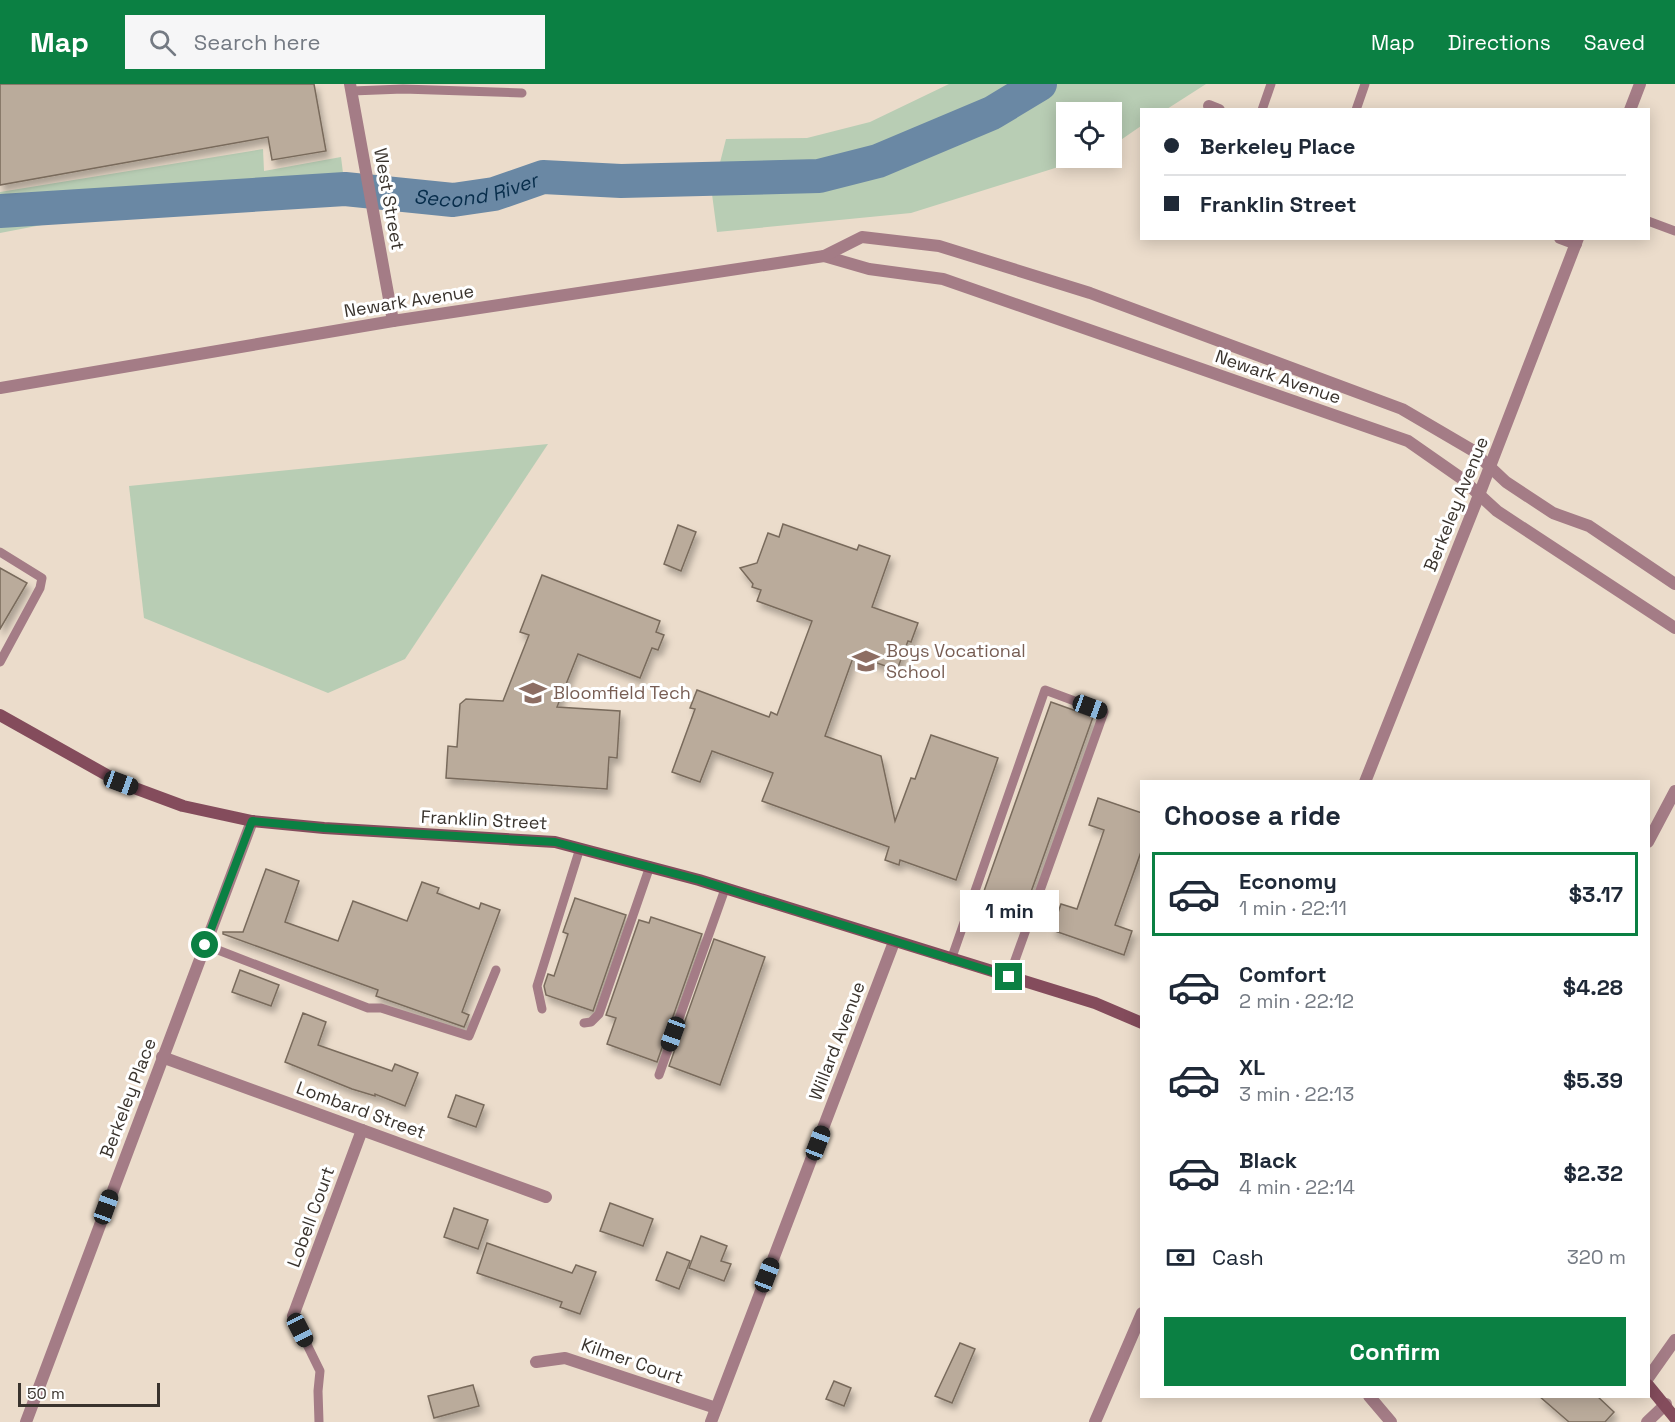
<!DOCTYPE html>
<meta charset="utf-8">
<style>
:root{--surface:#fff;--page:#f6f6f7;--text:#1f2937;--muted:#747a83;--line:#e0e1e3;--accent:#0b8043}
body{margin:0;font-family:"Space Grotesk",sans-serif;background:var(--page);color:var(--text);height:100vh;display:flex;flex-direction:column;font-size:22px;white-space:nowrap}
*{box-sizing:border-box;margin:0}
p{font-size:20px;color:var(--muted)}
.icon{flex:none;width:33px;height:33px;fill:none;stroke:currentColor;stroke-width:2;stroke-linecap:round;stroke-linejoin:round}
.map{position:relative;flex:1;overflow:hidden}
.details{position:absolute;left:1140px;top:696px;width:510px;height:618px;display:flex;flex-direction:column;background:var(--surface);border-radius:0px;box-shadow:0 3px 15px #0003}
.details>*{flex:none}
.guide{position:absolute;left:1140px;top:24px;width:510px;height:132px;border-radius:0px;box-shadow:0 3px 15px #0003;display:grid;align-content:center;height:132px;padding:0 24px;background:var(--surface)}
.controls{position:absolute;left:1056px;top:18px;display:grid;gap:12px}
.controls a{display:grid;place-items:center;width:66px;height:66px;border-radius:0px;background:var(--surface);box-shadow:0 3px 15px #0003;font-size:30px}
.scale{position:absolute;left:18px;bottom:15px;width:142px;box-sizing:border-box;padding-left:6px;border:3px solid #39332d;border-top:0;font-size:16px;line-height:21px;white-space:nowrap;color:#39332d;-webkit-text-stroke:4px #fff;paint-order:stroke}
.end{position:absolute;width:27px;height:27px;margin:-14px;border:8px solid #0b8043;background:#fff;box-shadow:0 0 0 3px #fff}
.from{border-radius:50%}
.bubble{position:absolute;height:42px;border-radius:0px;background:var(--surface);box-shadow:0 3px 15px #0003;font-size:20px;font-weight:700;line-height:42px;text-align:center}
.car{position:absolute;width:18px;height:36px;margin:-18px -9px;border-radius:8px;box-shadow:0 0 4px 2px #0007;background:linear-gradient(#222 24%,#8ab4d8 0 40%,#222 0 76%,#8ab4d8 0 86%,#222 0)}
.guide b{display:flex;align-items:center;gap:21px;height:57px;font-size:22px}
.guide b+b{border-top:2px solid var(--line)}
.guide i{width:15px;height:15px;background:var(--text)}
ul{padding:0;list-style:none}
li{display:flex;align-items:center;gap:18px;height:84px;margin:0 12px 9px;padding:0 12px;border:3px solid transparent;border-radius:0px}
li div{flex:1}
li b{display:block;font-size:22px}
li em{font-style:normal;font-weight:700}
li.selected{border-color:var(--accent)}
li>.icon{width:54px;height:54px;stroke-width:1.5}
h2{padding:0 24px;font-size:27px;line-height:72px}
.pay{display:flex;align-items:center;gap:15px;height:66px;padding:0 24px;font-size:22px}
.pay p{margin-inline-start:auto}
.primary-button{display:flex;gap:12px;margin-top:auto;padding:12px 24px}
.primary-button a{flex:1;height:69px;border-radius:0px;background:var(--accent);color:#fff;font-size:24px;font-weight:700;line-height:69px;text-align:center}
header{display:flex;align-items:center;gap:36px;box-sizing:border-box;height:84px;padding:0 30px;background:var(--accent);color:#fff}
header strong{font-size:28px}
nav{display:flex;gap:33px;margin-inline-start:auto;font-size:21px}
.search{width:420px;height:54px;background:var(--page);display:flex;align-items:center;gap:15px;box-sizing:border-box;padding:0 21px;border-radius:0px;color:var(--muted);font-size:22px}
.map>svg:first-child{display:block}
.green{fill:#b8cdb4}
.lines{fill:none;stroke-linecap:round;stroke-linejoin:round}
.river{stroke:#6a88a4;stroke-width:34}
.building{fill:#baab9b;stroke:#796b5c;stroke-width:1.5;filter:url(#shadow)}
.service{stroke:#a47c86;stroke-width:9}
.minor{stroke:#a47c86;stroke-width:12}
.secondary{stroke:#844c5c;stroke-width:12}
.route{stroke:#0b8043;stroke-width:8}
.labels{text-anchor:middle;stroke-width:6;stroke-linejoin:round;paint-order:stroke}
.street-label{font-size:18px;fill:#39332d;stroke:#fff}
.education-label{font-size:18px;fill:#785e54;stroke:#fff;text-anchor:start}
.water-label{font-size:20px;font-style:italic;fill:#072d4b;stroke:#fff}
</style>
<header>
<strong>Map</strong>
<div class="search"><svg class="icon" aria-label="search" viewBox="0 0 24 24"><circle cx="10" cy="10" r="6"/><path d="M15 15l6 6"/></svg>Search here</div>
<nav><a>Map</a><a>Directions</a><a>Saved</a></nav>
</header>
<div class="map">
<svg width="1675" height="1338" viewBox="0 0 1675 1338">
<defs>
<filter id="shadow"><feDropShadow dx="3.5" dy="6" stdDeviation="3" flood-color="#0004"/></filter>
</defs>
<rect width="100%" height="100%" fill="#ebdccb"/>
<g class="green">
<polygon points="949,0 1206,0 1167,25 1142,26 1141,42 1112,62 1112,28 1066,28 1066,74 1087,74 911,129 717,148 712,110 726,55 807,54 870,38"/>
<polygon points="263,65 264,87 341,73 345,105 172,116 0,149 0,108"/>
<polygon points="548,360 405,575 328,609 144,534 129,402"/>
</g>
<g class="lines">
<path class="river" id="s1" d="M0 127 345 105 453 116 494 110 543 93 621 97 819 92 878 77 992 29 1040 0"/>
</g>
<g class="building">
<polygon points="0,0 314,0 326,67 272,76 268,53 0,101"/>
<polygon points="783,440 857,466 859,461 890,472 872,523 918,539 911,558 908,557 897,586 854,571 825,652 881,672 895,737 911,694 915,695 931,651 998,674 956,796 900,776 899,781 885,776 889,763 762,717 773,689 712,667 700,698 672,688 695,625 690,624 697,606 769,633 771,628 777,631 812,537 757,517 761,506 752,503 753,500 740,484 757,479 768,449 779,453"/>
<polygon points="678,441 696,448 681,487 664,480"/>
<polygon points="0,484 27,499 0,545"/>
<polygon points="542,491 660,537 656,548 664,551 658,566 652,564 640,594 578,570 557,623 620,627 617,674 609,673 607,705 446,694 448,662 457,663 460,620 466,615 503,617 529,551 520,548"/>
<polygon points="1051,618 1093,633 1020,839 978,824"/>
<polygon points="1098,714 1142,729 1142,765 1115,841 1132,847 1124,871 1052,846 1061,820 1077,825 1104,746 1089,741"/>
<polygon points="266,785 299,797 285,838 338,857 353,817 407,837 422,798 439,804 437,809 479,825 481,819 500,826 462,928 469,931 464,943 376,912 378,906 223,850 223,848 243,848"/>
<polygon points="575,814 626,831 593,927 546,911 544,902 548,890 554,892 568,850 563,848"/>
<polygon points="651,833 702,850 657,978 607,960 616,934 606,931 639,836 649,839"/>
<polygon points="714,855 765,873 720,1001 669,982"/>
<polygon points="240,886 279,901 271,922 232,908"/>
<polygon points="303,929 326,938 318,961 392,987 395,980 418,989 405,1022 375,1010 375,1012 352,1005 285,978"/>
<polygon points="456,1011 484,1021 476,1043 448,1033"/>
<polygon points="610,1119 653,1135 643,1162 600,1147"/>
<polygon points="454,1124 488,1136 478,1165 444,1153"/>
<polygon points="701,1152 727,1162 721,1177 731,1180 724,1197 689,1184"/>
<polygon points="487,1159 572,1189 576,1181 596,1188 580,1230 560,1223 562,1218 477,1189"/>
<polygon points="667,1168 690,1177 679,1205 656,1196"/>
<polygon points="960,1259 975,1265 952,1319 935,1312"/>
<polygon points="834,1297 851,1304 844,1322 826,1315"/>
<polygon points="473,1301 479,1322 434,1334 428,1312"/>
<polygon points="1539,1312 1597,1312 1614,1328 1605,1338 1569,1338"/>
</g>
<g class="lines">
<g class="service">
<polyline points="352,7 403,5 522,9"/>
<polyline points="1262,26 1271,0"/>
<polyline points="1356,26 1365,0"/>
<polyline points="1648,137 1675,147"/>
<polyline points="0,468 42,494 40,504 0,578"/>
<polyline points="205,861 368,924 381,924 469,952 496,886"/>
<polyline points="951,876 1045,606 1104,628 1009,893"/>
<polyline points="542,925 537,902 580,764"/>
<polyline points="584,939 591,938 599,930 650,782"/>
<polyline points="659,991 725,805"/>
<polyline points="293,1232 320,1287 318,1307 319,1338"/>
</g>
<g class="minor">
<polyline points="350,0 393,237"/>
<polyline points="1209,22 1219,26"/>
<polyline points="1630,26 1640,0"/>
<polyline points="1560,154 1576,160"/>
<polyline points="824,172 869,185 943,195 1408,357 1461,394 1497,427 1675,544"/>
<polyline points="0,304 393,237 824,172 862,153 939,162 1090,209 1402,325 1472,366 1506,398 1553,429 1589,442 1675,500"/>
<polyline points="1365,698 1479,411 1578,154"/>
<polyline points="1648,758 1675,707"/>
<polyline points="162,973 546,1113"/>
<polyline points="293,1232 362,1046"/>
<polyline points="536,1278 565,1274 716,1324"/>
<polyline points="1648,1294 1675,1256"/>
<polyline points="1369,1312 1391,1338"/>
<polyline points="26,1338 252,737"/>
<polyline points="711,1338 894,858"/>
<polyline points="1095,1338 1142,1229"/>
<polyline points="1647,1338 1666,1320"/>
</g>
<g class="secondary">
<polyline points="0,631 121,699 183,722 252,737 324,744 555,758 699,796 1095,919 1142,939"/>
<polyline points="1648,1301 1675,1334"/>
</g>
</g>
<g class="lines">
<polyline class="route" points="205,861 252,737 324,744 555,758 699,796 1009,893"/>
</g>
<defs>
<symbol id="school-bare" viewBox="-9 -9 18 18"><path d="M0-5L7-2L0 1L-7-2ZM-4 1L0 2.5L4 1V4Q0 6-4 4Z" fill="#8d6e63" stroke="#fff" stroke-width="2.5" paint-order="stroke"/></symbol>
</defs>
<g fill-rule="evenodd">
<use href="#school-bare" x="847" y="558" width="38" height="38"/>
<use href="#school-bare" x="514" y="590" width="38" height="38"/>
</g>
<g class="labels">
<g class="street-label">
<text transform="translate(389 115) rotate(80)" y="6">West Street</text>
<text transform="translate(409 217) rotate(-9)" y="6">Newark Avenue</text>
<text transform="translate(1278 293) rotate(19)" y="6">Newark Avenue</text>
<text transform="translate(1456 420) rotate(-68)" y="6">Berkeley Avenue</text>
<text transform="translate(484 736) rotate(3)" y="6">Franklin Street</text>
<text transform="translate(837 957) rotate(-69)" y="6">Willard Avenue</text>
<text transform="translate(128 1014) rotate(-69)" y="6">Berkeley Place</text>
<text transform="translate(361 1026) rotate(20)" y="6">Lombard Street</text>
<text transform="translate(311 1133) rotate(-70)" y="6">Lobell Court</text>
<text transform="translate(632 1277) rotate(19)" y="6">Kilmer Court</text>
</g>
<g class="education-label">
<text x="886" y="573">Boys Vocational<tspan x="886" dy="21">School</tspan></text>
<text x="553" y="615">Bloomfield Tech</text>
</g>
<g class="water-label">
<text dy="7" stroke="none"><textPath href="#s1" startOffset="478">Second River</textPath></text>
</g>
</g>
</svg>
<div class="controls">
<a><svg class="icon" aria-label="locate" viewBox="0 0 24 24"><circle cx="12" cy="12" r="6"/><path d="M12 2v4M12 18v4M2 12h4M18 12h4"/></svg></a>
</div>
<div class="scale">50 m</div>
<i class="end from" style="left:205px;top:861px"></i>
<i class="end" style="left:1009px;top:893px"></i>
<div class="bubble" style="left:960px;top:806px;width:99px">1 min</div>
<i class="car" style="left:1090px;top:623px;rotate:110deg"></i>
<i class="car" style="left:121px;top:699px;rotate:110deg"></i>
<i class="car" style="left:673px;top:950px;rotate:200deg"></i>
<i class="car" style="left:818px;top:1059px;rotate:21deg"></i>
<i class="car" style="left:106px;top:1123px;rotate:20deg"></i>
<i class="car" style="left:767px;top:1191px;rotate:21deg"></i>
<i class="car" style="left:300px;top:1246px;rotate:153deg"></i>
<div class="guide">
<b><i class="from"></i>Berkeley Place</b>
<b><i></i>Franklin Street</b>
</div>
<section class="details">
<h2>Choose a ride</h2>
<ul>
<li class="selected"><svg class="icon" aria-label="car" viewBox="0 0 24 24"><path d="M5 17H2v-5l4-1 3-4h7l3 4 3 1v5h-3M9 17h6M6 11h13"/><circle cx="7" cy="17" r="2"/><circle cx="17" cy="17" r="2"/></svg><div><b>Economy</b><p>1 min · 22:11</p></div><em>$3.17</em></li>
<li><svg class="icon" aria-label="car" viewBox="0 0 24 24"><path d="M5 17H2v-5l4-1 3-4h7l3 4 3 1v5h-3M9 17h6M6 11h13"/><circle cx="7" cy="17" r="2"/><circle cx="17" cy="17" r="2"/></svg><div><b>Comfort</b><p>2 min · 22:12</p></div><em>$4.28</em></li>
<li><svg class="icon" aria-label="car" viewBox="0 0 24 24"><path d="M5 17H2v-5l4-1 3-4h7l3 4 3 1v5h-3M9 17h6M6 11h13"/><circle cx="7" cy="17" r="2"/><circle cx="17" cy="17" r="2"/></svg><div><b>XL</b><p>3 min · 22:13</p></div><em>$5.39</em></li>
<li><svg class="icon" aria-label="car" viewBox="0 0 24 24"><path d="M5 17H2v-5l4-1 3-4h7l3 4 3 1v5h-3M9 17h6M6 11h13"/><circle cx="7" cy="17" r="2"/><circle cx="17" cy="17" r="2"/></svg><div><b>Black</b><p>4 min · 22:14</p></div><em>$2.32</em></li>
</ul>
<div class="pay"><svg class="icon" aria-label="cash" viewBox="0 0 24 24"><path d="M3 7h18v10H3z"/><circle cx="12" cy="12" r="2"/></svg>Cash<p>320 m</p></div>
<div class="primary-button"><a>Confirm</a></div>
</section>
</div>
